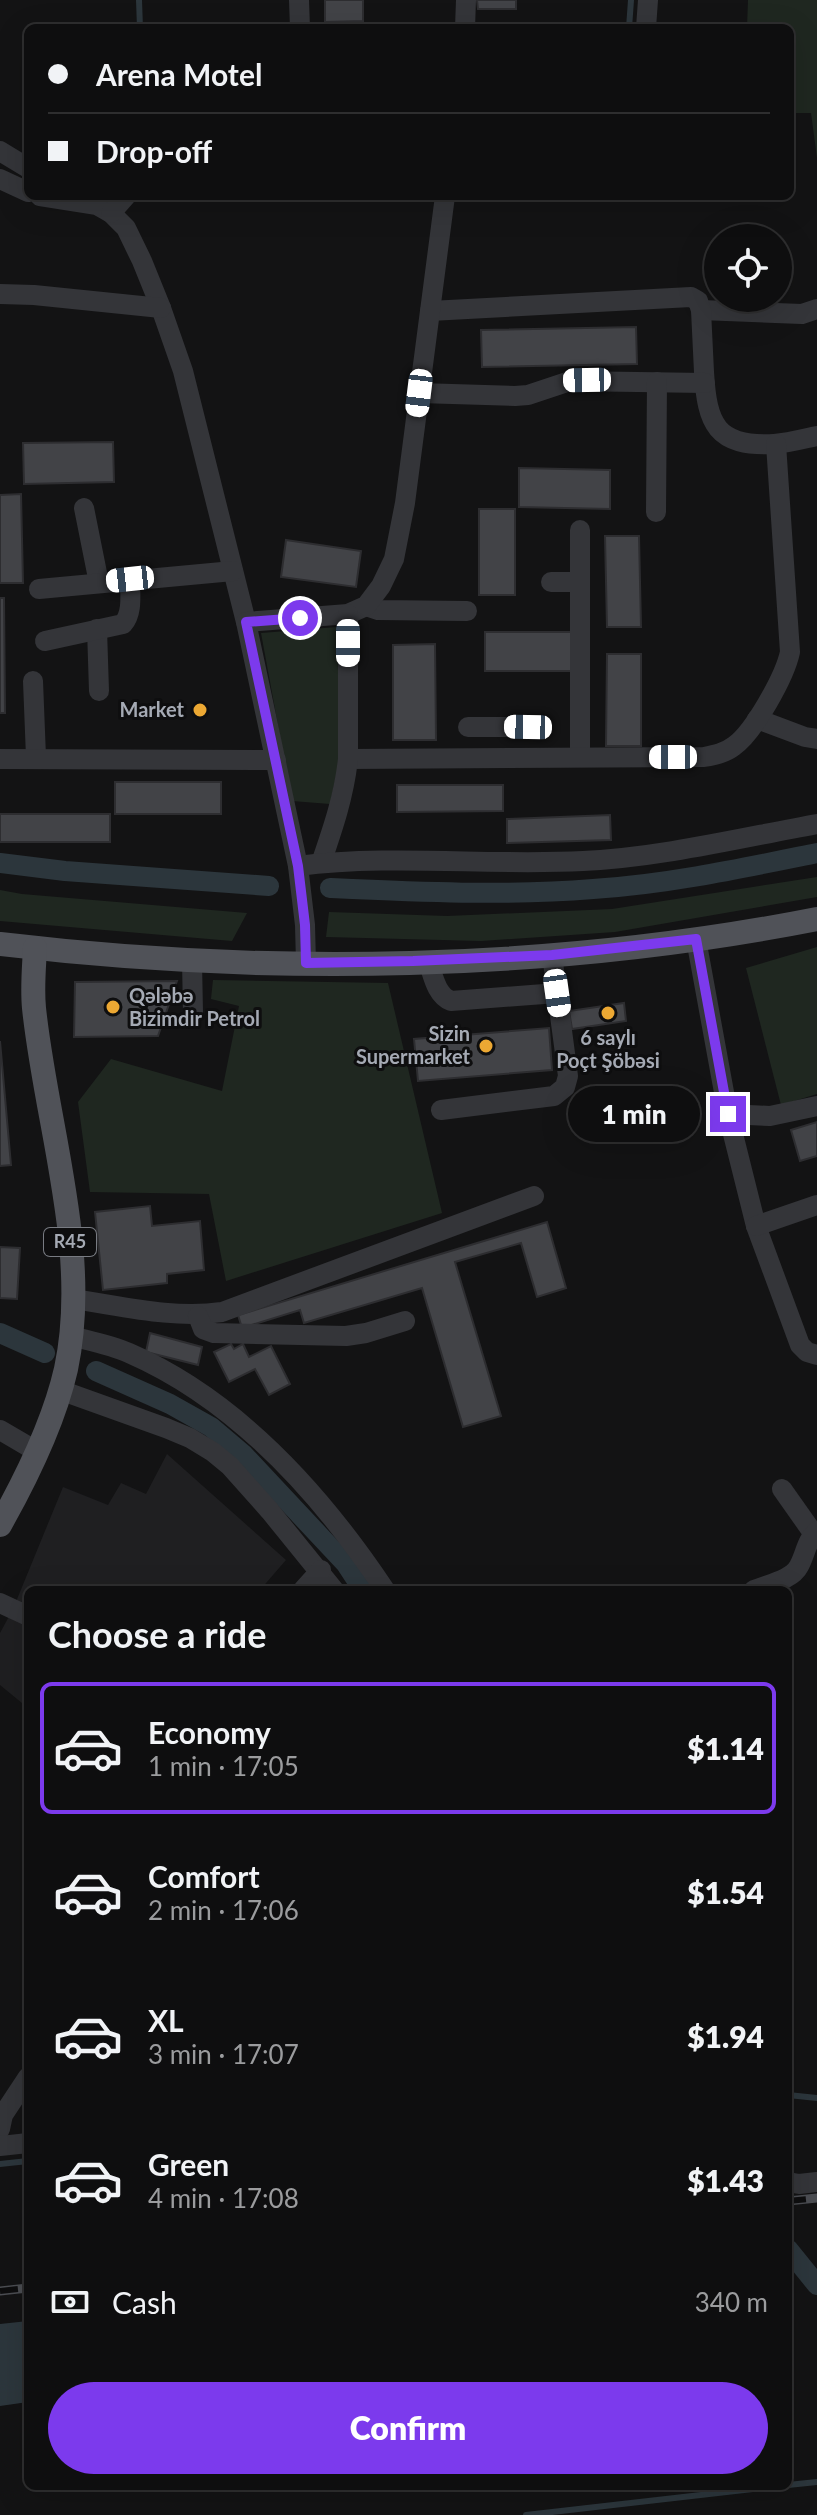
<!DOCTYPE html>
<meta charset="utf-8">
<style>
:root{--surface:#0e0e0f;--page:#1c1c1d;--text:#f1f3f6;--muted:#9b9c9e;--line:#2e2e2f;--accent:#7c3aed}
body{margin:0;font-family:Lato,sans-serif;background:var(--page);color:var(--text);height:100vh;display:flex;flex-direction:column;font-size:30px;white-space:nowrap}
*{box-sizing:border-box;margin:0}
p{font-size:26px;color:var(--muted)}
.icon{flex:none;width:44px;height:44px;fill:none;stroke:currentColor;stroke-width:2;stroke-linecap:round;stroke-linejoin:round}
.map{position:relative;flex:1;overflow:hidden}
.details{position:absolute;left:24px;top:1586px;width:768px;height:904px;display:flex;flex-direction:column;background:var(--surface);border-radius:12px;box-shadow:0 8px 32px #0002,0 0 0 2px var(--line)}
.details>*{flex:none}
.top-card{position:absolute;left:24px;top:24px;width:770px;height:176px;border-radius:12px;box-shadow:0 8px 32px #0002,0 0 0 2px var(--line);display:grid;align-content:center;height:176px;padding:0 24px;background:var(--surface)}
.fabs{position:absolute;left:704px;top:224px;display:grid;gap:16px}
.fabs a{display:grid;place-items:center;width:88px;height:88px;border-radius:50%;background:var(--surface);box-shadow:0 8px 32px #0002,0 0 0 2px var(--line);font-size:40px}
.end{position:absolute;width:36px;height:36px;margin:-18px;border:10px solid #7c3aed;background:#fff;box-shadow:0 0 0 4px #fff}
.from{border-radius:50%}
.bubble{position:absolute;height:56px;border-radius:28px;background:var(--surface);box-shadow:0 8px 32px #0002,0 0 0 2px var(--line);font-size:26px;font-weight:800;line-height:56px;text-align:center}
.car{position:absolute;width:24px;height:48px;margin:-24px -12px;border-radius:10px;box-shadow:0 0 6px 2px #0007;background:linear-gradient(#fff 24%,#345 0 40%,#fff 0 76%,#345 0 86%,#fff 0)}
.top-card b{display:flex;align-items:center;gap:28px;height:76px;font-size:30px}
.top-card b+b{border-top:2px solid var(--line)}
.top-card i{width:20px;height:20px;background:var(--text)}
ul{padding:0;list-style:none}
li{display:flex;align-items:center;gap:24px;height:132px;margin:0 16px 12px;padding:0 8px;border:4px solid transparent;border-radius:12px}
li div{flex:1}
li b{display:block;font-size:30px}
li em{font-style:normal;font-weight:800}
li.active{border-color:var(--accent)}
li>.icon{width:72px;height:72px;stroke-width:1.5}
h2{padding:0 24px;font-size:36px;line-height:96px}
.pay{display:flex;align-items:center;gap:20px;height:88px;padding:0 24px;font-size:30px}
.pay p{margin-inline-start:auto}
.button{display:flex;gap:16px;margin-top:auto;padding:16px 24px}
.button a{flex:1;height:92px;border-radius:48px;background:var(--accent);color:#fff;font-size:32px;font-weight:800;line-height:92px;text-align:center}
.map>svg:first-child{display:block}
.built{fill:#1f1f21}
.green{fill:#1f2720}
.water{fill:#2c363c}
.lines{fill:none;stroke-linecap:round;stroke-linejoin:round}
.stream{stroke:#2c363c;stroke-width:6}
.canal{stroke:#2c363c;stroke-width:20}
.building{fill:#424347;stroke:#2d2d30;stroke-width:2}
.minor{stroke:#343539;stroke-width:20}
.major{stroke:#505258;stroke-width:24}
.rail-casing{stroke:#4b4d52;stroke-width:9}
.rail{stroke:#0e0e0f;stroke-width:6;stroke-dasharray:18;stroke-linecap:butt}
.route{stroke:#7c3aed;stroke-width:10}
.poi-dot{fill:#eca833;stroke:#0e0e0f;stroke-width:3}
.labels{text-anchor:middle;stroke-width:6;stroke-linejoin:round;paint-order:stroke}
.shield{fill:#0e0e0f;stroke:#787b82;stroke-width:2}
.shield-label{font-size:18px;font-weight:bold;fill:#a5aab4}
.poi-label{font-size:20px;font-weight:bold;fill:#a5aab4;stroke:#0e0e0f;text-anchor:end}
</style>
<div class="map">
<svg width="817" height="2515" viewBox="0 0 817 2515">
<rect width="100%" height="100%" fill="#131314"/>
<polygon class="built" points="167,1454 286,1560 260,1590 28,1590 28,1708 0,1685 0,1633 13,1609 63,1487 108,1505 121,1483 146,1494"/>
<g class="green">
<polygon points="748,0 817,0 817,158 811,113 790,113 790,28 747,28"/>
<polygon points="337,627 340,758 330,804 292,801 261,633"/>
<polygon points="817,877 817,897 615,932 481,941 326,937 329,912 447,916 612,909"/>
<polygon points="0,890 22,894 247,913 232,941 0,921"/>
<polygon points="817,947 817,1094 781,1105 746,968"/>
<polygon points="213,980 388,983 442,1213 226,1281 209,1194 90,1192 78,1102 111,1059 222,1091 239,1006 211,999"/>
</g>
<polygon class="water" points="28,2321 28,2402 0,2406 0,2324"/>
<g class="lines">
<g class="stream">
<polyline points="139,0 140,28"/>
<polyline points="629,28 631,0"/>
<polyline points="788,2095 817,2098"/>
<polyline points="0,2164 28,2161"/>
<polyline points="788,2485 817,2482"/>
<polyline points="526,2515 779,2486"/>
</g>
<g class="canal">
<polyline points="0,863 65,871 269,886"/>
<path d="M330 888C418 892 505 896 593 889 669 884 743 868 817 853"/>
<polyline points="0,1333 45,1353"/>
<polyline points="96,1371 170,1404 211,1427 244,1455 346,1564 363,1590"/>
<polyline points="788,2249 817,2285"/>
</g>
</g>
<g class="building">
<polygon points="325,0 363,0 363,21 325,22"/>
<polygon points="477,0 516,0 516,9 478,9"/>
<polygon points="636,327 637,364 482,367 481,330"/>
<polygon points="113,442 114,482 24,484 23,443"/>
<polygon points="519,468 610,470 610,509 519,507"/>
<polygon points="21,494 23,583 0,583 0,495"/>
<rect x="479" y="509" width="36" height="86"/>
<polygon points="605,536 639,536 641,627 607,627"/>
<polygon points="286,540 361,551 356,587 281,577"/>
<polygon points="0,598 4,598 5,713 0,713"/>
<rect x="485" y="632" width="88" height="39"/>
<polygon points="435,644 436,740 393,740 393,645"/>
<polygon points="607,654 641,654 641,746 606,746"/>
<rect x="115" y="782" width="106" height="32"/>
<polygon points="397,785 503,785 503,811 397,812"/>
<rect x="0" y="814" width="110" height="28"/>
<polygon points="610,815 611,840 507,843 507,819"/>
<polygon points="177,981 158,1036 74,1037 75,982"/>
<polygon points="624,1003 626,1021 572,1029 569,1011"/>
<polygon points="549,1028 552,1070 418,1081 414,1039"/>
<polygon points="0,1041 11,1165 0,1166"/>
<polygon points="817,1122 817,1156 800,1161 791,1130"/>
<polygon points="150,1206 152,1226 200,1221 204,1270 167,1274 167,1283 103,1290 95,1212"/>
<polygon points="547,1222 566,1288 537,1297 521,1243 455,1262 501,1416 463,1427 422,1288 304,1323 300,1310 242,1328 238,1315"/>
<polygon points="0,1247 20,1248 17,1299 0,1298"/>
<polygon points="150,1333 202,1347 198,1365 146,1352"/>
<polygon points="231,1344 234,1349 243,1344 249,1357 271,1346 290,1384 269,1395 255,1369 229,1382 214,1352"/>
</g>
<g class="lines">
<g class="minor">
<polyline points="299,0 300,28"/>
<polyline points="465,28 466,0"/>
<polyline points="646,28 648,0"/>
<polyline points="0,151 28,168"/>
<polyline points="0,179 28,192"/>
<polyline points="40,196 97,205 111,213 126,228 142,261 161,308 183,371 246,622 298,866 305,925 306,963"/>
<polyline points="111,213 126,196"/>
<polyline points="0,294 34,295 161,308"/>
<polyline points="701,310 802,314 817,309"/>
<path d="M430 311 691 297 698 301 701 310C702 330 703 351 704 372 707 424 716 447 774 444 788 443 803 439 817 436"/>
<polyline points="419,393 515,396 528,395 570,381 705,383"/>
<polyline points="84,508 99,583"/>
<polyline points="656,512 657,382"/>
<polyline points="551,582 580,582"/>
<polyline points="39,589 233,571"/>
<polyline points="366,606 378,610 467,611"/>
<polyline points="246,622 348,614 366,606 381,586 394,559 405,503 445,196"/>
<polyline points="97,629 99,691"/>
<path d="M45 641 123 624C133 613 130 594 130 579"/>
<polyline points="33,681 36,757"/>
<polyline points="757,719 805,737 817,739"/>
<polyline points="468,727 528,727"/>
<polyline points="580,757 580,530"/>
<polyline points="0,759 276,760"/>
<path d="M348 759 704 757C715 755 725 753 734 746 754 732 785 676 790 652L776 444"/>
<path d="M321 863C333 828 344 796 348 759V614"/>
<path d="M298 866C393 854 488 866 583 861 662 857 740 838 817 824"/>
<polyline points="696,939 728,1114 770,1116 817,1106"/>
<polyline points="192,961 193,1013"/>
<path d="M428 961C433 975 436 995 451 1001L557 993"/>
<polyline points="441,1110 554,1096 565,1087 568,1076 552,955"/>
<polyline points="728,1114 756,1226 800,1345 807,1352 817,1355"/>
<polyline points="756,1226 817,1205"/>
<path d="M73 1299C122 1306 172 1319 222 1312L534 1196"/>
<polyline points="198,1316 203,1329 214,1333 346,1336 366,1333 405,1321"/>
<path d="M71 1336C90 1341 111 1345 129 1353 237 1400 321 1494 385 1590"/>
<polyline points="60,1390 166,1428 190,1438 213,1452 230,1466 270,1511 334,1590"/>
<polyline points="0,1430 36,1451"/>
<polyline points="782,1489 813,1533"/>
<polyline points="303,1590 321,1570"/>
<path d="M754 1590C768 1584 792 1580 799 1566 806 1553 806 1541 817 1531"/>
<polyline points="0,1603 28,1616"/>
<polyline points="0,2129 3,2115 28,2077"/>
<polyline points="0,2146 28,2143"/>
<polyline points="788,2182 799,2184 817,2182"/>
</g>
<g class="major">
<path d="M0 944C267 976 553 971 817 919"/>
<path d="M0 1525C27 1477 54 1422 66 1369 91 1252 46 1125 34 1008 32 988 34 968 35 948"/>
</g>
<defs>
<g id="rail">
<polyline points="788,2201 817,2198"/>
<polyline points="0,2291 28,2288"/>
</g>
</defs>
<use href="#rail" class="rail-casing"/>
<use href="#rail" class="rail"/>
</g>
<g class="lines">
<polyline class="route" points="300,618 246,622 298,866 305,925 306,963 413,961 552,955 696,939 728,1114"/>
</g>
<g class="poi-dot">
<circle cx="200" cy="710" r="8"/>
<circle cx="113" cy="1007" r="8"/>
<circle cx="608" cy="1013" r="8"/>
<circle cx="486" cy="1046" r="8"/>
</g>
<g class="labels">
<rect class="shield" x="44" y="1228" width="52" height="28" rx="6"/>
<g class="shield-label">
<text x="70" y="1248">R45</text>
</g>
<g class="poi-label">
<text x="184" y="717">Market</text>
<text x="129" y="1003" text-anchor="start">Qələbə<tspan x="129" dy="23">Bizimdir Petrol</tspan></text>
<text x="470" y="1041">Sizin<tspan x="470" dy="23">Supermarket</tspan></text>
<text x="608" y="1045" text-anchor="middle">6 saylı<tspan x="608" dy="23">Poçt Şöbəsi</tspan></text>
</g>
</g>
</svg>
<div class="fabs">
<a><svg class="icon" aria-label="locate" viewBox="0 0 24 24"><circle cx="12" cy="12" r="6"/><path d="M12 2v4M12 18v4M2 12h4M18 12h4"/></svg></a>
</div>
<i class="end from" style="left:300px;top:618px"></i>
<i class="end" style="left:728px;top:1114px"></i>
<div class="bubble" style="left:568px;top:1086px;width:132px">1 min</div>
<i class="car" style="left:587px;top:380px;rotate:269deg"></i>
<i class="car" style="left:419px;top:393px;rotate:187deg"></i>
<i class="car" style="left:130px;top:579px;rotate:264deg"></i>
<i class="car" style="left:348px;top:643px;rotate:180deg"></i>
<i class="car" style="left:528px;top:727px;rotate:271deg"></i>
<i class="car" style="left:673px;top:757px;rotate:270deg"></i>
<i class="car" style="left:557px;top:993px;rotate:172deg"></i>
<div class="top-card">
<b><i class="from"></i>Arena Motel</b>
<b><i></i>Drop-off</b>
</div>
<section class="details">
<h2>Choose a ride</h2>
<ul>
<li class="active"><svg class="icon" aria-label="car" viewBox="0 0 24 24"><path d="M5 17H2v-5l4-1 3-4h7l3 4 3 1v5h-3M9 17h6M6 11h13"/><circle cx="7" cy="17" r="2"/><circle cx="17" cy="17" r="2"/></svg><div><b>Economy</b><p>1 min · 17:05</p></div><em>$1.14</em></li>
<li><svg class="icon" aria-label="car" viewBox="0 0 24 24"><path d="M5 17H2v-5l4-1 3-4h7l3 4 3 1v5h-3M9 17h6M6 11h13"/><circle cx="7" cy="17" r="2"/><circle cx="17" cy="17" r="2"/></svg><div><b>Comfort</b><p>2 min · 17:06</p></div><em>$1.54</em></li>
<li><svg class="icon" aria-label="car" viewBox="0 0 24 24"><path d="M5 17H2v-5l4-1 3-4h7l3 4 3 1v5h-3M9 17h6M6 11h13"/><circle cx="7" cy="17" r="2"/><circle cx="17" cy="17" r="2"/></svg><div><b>XL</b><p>3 min · 17:07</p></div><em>$1.94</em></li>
<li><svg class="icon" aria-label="car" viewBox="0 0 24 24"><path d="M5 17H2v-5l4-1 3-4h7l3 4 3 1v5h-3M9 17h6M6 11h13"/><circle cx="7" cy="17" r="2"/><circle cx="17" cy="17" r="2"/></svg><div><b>Green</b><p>4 min · 17:08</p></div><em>$1.43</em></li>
</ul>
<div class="pay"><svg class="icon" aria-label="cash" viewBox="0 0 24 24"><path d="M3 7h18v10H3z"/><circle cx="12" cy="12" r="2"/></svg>Cash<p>340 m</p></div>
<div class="button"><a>Confirm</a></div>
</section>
</div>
